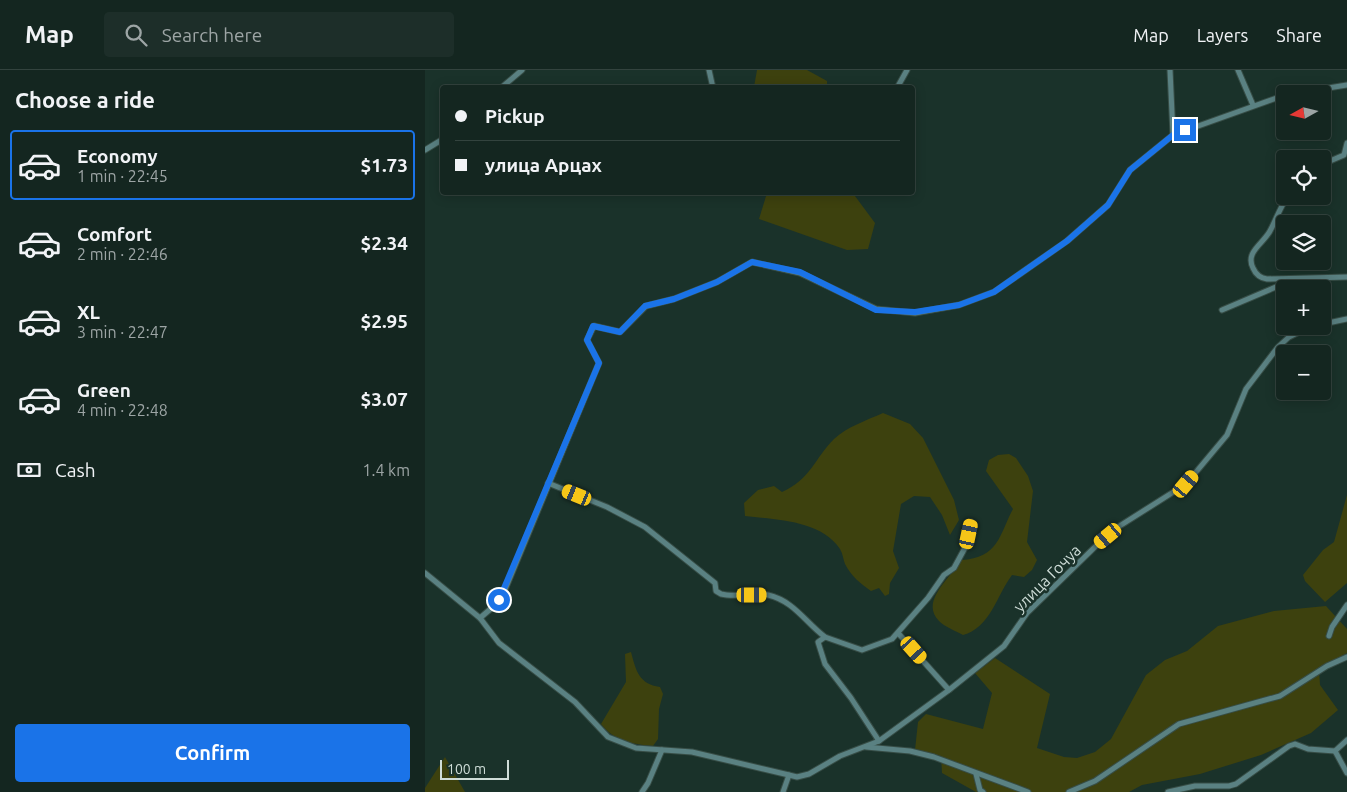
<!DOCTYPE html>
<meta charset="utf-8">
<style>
:root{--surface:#142620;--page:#1d2e29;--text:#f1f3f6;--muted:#9da5a5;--line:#33433e;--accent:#1a73e8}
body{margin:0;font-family:Ubuntu,sans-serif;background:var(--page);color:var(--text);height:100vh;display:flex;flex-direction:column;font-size:19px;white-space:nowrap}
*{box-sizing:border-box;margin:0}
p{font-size:16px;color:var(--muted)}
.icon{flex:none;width:28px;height:28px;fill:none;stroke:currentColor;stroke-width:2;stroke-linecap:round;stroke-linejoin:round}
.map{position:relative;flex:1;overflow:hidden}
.drawer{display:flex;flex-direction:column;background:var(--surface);width:425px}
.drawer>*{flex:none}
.guide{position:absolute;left:15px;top:15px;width:475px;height:110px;border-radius:5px;box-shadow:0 2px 12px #0003,0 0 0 1px var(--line);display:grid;align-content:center;height:110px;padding:0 15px;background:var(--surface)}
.needle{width:32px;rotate:262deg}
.fabs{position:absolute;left:851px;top:15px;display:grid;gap:10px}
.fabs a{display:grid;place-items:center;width:55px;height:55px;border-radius:5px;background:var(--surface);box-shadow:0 2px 12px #0003,0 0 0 1px var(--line);font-size:25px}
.scale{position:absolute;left:15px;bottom:12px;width:69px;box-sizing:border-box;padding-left:5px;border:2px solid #cfddd8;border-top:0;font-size:14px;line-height:18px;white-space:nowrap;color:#cfddd8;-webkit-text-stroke:4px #1a322a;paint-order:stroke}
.end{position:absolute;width:22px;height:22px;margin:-11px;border:6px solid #1a73e8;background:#fff;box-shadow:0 0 0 2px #fff}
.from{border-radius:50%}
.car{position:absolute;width:15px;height:30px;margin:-15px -8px;border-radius:6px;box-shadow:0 0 4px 1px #0007;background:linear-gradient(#f5c518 24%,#345 0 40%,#f5c518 0 76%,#345 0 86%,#f5c518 0)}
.guide b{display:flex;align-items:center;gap:18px;height:48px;font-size:19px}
.guide b+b{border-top:1px solid var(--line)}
.guide i{width:12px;height:12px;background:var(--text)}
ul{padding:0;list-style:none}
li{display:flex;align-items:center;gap:15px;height:70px;margin:0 10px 8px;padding:0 5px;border:2px solid transparent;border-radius:5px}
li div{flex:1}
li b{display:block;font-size:19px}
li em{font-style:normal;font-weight:600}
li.selected{border-color:var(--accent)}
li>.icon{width:45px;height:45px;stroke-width:1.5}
h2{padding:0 15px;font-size:22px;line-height:60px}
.pay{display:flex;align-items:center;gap:12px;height:55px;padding:0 15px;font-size:19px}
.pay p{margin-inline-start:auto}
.button{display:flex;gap:10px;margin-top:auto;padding:10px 15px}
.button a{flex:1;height:58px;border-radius:5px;background:var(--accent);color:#fff;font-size:20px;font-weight:600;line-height:58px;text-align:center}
header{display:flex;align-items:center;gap:30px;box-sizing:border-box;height:70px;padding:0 25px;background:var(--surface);border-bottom:1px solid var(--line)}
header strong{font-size:24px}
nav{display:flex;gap:28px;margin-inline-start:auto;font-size:18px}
.search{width:350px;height:45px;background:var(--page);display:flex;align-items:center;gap:12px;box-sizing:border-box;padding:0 18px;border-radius:5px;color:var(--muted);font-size:19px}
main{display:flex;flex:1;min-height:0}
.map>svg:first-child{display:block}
.green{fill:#3d410e}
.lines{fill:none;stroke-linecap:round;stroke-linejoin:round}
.minor-casing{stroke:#374d46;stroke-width:7}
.minor{stroke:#5a8182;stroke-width:5}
.route{stroke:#1a73e8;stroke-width:6}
.labels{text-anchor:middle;stroke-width:5;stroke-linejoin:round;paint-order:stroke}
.street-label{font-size:16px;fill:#cfddd8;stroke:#1a322a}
</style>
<header>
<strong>Map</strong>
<div class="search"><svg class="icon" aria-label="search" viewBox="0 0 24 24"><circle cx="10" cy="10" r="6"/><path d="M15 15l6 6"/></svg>Search here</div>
<nav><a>Map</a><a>Layers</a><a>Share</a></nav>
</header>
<main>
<section class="drawer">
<h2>Choose a ride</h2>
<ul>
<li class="selected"><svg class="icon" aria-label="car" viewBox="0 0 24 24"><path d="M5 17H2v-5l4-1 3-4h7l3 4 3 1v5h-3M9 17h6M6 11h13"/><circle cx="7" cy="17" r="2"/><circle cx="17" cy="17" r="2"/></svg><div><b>Economy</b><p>1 min · 22:45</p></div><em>$1.73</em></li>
<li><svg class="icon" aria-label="car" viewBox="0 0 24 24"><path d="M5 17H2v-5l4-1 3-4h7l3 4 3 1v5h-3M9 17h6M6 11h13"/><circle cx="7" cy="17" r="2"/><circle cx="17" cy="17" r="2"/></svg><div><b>Comfort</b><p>2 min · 22:46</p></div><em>$2.34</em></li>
<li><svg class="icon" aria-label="car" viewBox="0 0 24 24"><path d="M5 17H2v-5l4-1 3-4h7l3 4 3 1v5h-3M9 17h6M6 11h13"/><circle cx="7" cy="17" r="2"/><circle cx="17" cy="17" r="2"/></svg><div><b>XL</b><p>3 min · 22:47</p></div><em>$2.95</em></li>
<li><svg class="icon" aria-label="car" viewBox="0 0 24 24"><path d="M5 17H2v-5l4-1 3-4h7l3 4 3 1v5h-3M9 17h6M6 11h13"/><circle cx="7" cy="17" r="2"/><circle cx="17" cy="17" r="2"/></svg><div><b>Green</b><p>4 min · 22:48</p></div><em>$3.07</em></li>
</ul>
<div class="pay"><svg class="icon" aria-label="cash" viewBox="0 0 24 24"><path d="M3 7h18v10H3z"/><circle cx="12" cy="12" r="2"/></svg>Cash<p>1.4 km</p></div>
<div class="button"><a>Confirm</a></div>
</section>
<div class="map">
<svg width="922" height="722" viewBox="0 0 922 722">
<rect width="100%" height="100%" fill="#1a322a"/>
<g class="green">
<polygon points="332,0 382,0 402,11 402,17 329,17"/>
<polygon points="427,122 450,153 443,179 422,180 334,149 342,123"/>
<path d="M458 343 485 354 498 368 529 430 534 450 525 465 517 445 505 427 489 426 476 434 468 481 474 498 465 513 464 524 460 526 454 518 446 521C436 514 426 506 420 494 418 489 418 484 415 479 395 450 352 450 320 446L319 433 333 420 349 416 357 422C386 409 389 389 409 369 422 357 442 350 458 343Z"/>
<path d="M584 384 591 388 603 406 608 421 602 472 612 490 607 500 599 507 587 505C572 525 565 558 538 565 531 561 520 557 514 551 494 531 527 507 536 490 574 488 574 465 588 439L561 401 564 390 573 385Z"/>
<polygon points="922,425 922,513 900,532 880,511 878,505 898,480 909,472"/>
<polygon points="901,536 922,559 922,583 894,599 895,615 913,640 886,663 836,685 775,704 717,715 704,722 551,722 517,703 516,686 490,680 493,652 501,644 558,659 567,623 550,603 570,588 625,624 612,678 639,687 652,688 670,682 686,669 721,605 740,590 762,581 793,556 849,541"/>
<path d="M206 582C211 601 214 614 235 617L238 624 234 639 233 669 228 676C207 674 189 671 176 654L201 612 200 584Z"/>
<polygon points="20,687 40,722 0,722 0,718"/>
</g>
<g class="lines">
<defs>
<g id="minor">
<polyline points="284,0 288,18"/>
<polyline points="745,0 748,65"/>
<polyline points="813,0 828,35"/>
<polyline points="76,18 97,0"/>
<polyline points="472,18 482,0"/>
<polyline points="866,24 922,15"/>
<polyline points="0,80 18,69"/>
<polyline points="898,94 919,85 922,73"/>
<path d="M863 126C855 137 851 150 845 161 838 174 820 182 828 198 831 205 835 208 842 209L922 207"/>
<polyline points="797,240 865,211"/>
<polyline points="898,254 922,249"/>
<path d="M123 413 182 437 220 457 290 513 291 521 296 524C311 528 328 522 343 525 369 531 380 552 400 567"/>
<polyline points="0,503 55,548 74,573 150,632 183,667 211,678 267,682 364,705 372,707 384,704 415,686 454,671 524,620 579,576 602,543 673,474 693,457 761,414 802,365 821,319 853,277 864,267 886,256"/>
<polyline points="55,548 69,536 79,522 174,293 162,270 169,256 195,262 221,236 249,229 292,212 327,192 375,203 451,239 490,243 534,235 569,222 642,171 683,135 705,100 748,65 860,25"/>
<polyline points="473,563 524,620"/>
<polyline points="904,566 907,557 922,535"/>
<polyline points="454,671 426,628 400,594 393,572 400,567 437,580 467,569 503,528 519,505 529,498 541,476 546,452"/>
<polyline points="441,677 485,681 509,687 603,722"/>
<polyline points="910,681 922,703"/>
<polyline points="551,704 555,720 558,722"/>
<polyline points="217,722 223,713 237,680"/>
<polyline points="358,722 364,705"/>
<polyline points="644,722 670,711 754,654 855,626 902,596 922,587"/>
<polyline points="743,722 770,716 804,716 811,714 864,676 870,674 883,679 910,681 922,670"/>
</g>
</defs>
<use href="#minor" class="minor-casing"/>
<use href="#minor" class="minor"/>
</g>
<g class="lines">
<polyline class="route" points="74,530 174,293 162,270 168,256 195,262 220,236 249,229 292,212 327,192 375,202 451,240 490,242 534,235 569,222 642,171 683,135 705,100 748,65 760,60"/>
</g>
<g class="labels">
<g class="street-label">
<text transform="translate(622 508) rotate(-45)" y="6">улица Гочуа</text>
</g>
</g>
</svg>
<div class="fabs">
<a><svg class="needle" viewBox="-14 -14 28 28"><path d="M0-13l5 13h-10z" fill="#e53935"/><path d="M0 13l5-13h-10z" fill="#9da5a5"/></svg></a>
<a><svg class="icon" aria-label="locate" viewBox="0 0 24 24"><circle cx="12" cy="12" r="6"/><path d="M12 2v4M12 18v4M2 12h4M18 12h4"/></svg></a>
<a><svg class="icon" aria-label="layers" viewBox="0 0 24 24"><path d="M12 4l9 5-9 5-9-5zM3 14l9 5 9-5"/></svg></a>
<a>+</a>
<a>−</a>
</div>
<div class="scale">100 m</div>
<i class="end from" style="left:74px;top:530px"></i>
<i class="end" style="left:760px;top:60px"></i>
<i class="car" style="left:761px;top:414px;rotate:40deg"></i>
<i class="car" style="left:152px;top:425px;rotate:292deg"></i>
<i class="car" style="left:544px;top:464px;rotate:12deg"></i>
<i class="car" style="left:683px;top:466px;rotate:230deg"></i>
<i class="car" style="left:327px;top:525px;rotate:90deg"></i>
<i class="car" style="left:489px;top:580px;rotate:138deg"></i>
<div class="guide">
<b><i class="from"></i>Pickup</b>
<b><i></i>улица Арцах</b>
</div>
</div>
</main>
